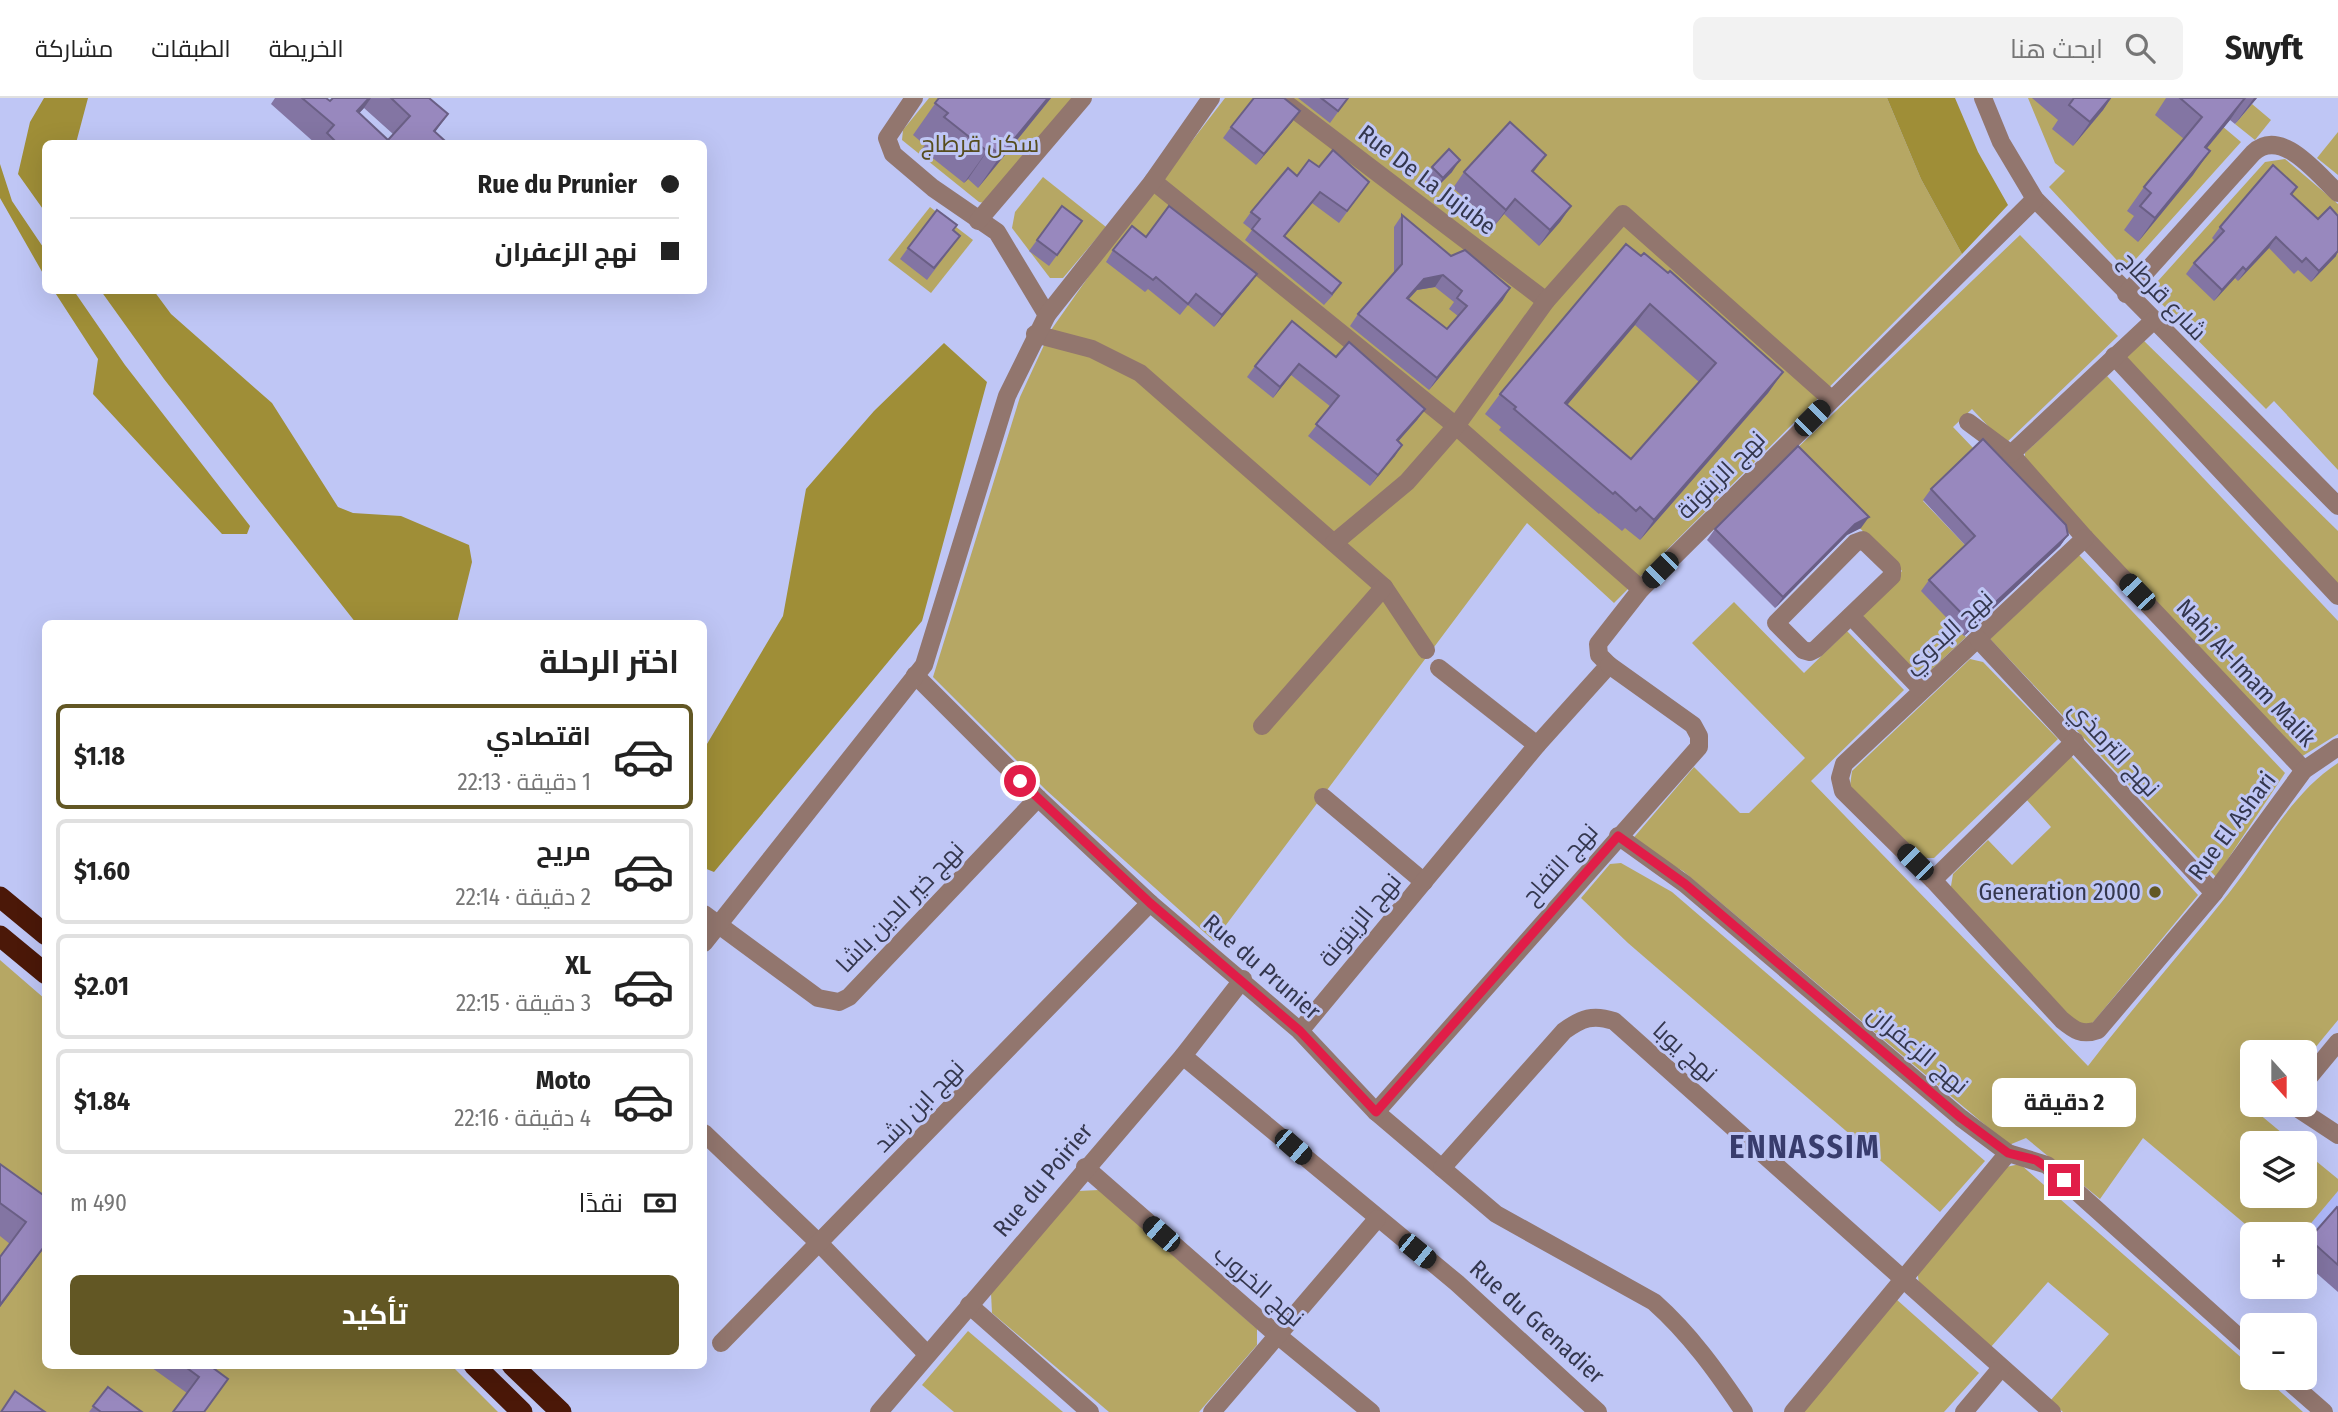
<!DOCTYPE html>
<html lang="ar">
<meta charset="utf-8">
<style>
:root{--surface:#fff;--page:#f2f2f2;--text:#222;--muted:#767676;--line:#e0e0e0;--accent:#625724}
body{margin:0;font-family:"Fira Sans Condensed",Cairo,sans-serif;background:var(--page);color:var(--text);direction:rtl;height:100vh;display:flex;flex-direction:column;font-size:26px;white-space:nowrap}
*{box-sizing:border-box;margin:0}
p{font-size:23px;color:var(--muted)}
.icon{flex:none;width:38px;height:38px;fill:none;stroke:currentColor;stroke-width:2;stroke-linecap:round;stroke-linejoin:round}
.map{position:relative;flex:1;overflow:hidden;direction:ltr}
.details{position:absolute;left:42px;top:522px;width:665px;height:749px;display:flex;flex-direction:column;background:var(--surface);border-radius:10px;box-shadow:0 7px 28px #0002;direction:rtl}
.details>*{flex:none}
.guide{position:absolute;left:42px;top:42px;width:665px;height:154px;border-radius:10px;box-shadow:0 7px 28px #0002;direction:rtl;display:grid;align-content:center;height:154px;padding:0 28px;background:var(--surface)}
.needle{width:46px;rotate:159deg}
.controls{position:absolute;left:2240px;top:942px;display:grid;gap:14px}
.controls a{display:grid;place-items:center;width:77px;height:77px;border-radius:10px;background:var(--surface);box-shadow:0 7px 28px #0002;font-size:35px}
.end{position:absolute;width:32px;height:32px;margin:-16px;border:9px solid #e11d48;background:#fff;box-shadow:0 0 0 4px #fff}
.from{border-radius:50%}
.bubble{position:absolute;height:49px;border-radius:10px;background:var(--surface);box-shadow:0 7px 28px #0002;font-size:23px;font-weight:700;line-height:49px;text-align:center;direction:rtl}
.car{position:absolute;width:21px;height:42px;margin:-21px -10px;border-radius:9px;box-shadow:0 0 5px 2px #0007;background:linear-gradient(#222 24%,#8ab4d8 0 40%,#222 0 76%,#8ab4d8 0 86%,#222 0)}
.guide b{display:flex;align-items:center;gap:24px;height:66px;font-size:26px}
.guide b+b{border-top:2px solid var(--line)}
.guide i{width:18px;height:18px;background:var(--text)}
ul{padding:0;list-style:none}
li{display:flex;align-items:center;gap:21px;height:105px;margin:0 14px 10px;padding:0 14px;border:4px solid var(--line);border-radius:10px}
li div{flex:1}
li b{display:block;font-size:26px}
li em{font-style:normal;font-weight:700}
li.on{border-color:var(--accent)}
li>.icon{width:63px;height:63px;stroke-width:1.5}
h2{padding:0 28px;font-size:32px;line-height:84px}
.pay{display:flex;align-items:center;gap:18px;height:77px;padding:0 28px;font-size:26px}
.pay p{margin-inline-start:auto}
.button{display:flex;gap:14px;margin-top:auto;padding:14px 28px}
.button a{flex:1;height:80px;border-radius:10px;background:var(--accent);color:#fff;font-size:28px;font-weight:700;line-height:80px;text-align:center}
header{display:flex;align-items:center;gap:42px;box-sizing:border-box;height:98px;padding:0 35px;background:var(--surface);border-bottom:2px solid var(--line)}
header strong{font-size:33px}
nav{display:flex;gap:38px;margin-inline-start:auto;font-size:24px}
.search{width:490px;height:63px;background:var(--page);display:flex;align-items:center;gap:18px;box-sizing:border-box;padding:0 24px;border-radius:10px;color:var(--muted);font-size:26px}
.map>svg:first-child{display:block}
.built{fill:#afb9f9}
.green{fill:#b6a764}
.forest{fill:#9f8e37}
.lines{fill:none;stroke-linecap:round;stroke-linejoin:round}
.minor{stroke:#92766e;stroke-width:18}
.highway{stroke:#4b1808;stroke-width:21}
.wall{fill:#8375a3;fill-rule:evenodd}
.shaded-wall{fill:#6a5f85}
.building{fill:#9888be;stroke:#6a5f85;stroke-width:2;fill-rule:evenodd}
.route{stroke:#e11d48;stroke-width:9}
.poi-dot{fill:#625724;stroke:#bfc6f5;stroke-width:2.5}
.labels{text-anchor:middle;stroke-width:6;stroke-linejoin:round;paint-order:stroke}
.park-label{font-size:24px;fill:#564d1e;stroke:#bfc6f5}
.street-label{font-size:24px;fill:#34374e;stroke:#bfc6f5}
.poi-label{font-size:24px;fill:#34374e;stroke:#bfc6f5;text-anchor:end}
.district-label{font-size:32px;font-weight:bold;letter-spacing:2px;fill:#383c6d;stroke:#bfc6f5}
</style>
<header>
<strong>Swyft</strong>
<div class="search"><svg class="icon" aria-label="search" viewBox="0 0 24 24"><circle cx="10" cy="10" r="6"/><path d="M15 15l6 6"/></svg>ابحث هنا</div>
<nav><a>الخريطة</a><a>الطبقات</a><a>مشاركة</a></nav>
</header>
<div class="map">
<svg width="2338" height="1314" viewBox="0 0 2338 1314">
<rect width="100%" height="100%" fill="#bfc6f5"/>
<polygon class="built" points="2338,1093 2338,1194 2305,1165 2305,1136 2302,1136"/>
<g class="green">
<polygon points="929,0 1076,0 990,106 979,104 902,42 903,32"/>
<polygon points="1225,0 1887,0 1921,81 1962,156 1614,505 1527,425 1214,843 1046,692 933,579 1020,299 1051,232 1096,168"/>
<polygon points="2028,0 2189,0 2241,44 2126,172 2049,89 2065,73 2055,65"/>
<polygon points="2252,6 2271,22 2255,42 2235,26"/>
<polygon points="2338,34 2338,77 2317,60"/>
<polygon points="2285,61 2338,106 2338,372 2274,303 2266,311 2149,193 2265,64"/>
<polygon points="1043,79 1106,129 1063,180 1050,180 1012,130 1015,114"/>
<polygon points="930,109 973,142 931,195 888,162"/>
<polygon points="2020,137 2118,238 2005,346 1972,311 1953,329 1975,352 1923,403 1967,449 1922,493 1966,539 1927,576 1912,572 1864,522 1863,511 1902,473 1789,358"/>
<polygon points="2140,239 2338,433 2338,491 2119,258"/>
<polygon points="2107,278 2338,523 2338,636 2301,659 2025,369 2025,355"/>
<polygon points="2079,457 2285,675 2216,779 1990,541"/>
<path d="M1734 504 1804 575 1847 533 1904 592 1811 683 2088 968C2133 909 2183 853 2229 795 2264 751 2290 696 2338 665V922L2305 962V954H2252V993L2248 990 2240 1000 2294 1045H2252V1097H2305V1054L2338 1081V1093L2302 1136H2257L2143 1040 2100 1101 2026 1040 2009 1047 1683 773 1630 744 1694 669 1740 715H1749L1805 660 1692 545Z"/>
<polygon points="1970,561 1983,564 2058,641 1934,760 1919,760 1850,688 1852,673"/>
<polygon points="2071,658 2198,797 2090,928 2077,925 1950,794 1953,776 1988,742 2012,767 2051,729 2026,701"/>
<polygon points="1621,765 1672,794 1985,1063 1940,1114 1628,845 1581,800 1610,766"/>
<polygon points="0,862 45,901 46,1267 451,1267 498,1314 0,1314"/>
<polygon points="2020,1066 2252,1269 2252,1279 2264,1279 2303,1314 2063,1314 2050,1303 2109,1236 2048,1184 1990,1250 1919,1187 1917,1169 2006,1069"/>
<polygon points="1099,1092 1257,1231 1257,1247 1199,1314 1109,1314 992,1215 991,1195 1078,1093"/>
<polygon points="1896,1201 1979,1275 1944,1314 1798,1314"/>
<polygon points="968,1233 1063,1314 954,1314 922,1287"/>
</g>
<g class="forest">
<polygon points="44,0 88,0 76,45 46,46 45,114 18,76 30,24"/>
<polygon points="1887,0 1955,0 1978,54 2008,107 1962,156 1921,81"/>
<polygon points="0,66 12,103 45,152 45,179 0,100"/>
<polygon points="54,193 74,193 125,267 250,428 247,436 222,436 93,296 98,261"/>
<polygon points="101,193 154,193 171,216 272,305 338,409 353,415 401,418 469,447 472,464 457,525 356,525 164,281"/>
<polygon points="944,245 987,284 922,523 714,774 704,770 704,651 783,518 806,391 874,313"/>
</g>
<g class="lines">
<g class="minor">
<polyline points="914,0 887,40 893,56 933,90 997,134 1047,217"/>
<polyline points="1279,0 1546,203"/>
<polyline points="1983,0 2001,44 2035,101 2338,408"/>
<polyline points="1153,83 1456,328 1641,491"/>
<polyline points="978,123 1083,0"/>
<path d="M2126 196 2253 55C2281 28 2317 76 2338 95"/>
<polyline points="1035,236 1092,251 1140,275 1384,489 1426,552"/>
<polyline points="2114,258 2338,498"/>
<polyline points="1968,324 2011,356 2085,440 2304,672"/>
<polyline points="2011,356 2153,223"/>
<path d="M2085 440 1844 666 1840 680 1843 693 1933 782 2062 922C2074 932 2082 938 2098 932L2214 795 2304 672 2338 649"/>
<polygon points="1863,442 1892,470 1892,478 1816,551 1810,554 1803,552 1776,525 1855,445"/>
<polyline points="1334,445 1407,384 1456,328 1546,203 1623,116 1831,301"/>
<polyline points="1851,518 1921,591"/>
<polyline points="1978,541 2214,795"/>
<polyline points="1439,570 1537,647"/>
<path d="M915 577 1038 700 1150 805 1300 933 1376 1014 1496 1116 1654 1204C1690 1236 1717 1274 1744 1314"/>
<polyline points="1262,628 1384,489"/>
<polyline points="1323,699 1424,784"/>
<polyline points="1618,738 1685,786 1961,1020 2008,1055 2047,1067 2252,1251"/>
<polyline points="1933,782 2075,643"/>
<polyline points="704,816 818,900 839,904 849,899 1038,700"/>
<polyline points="704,845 924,567 1007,298 1047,217 1153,83 1211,0"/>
<polyline points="1300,933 1537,647 1609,567 1599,557 1598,546 1641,491 2035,101"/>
<polyline points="1183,958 1457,1185 1598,1314"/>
<polyline points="2305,984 2338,944"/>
<polyline points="2291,1006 2338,1037"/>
<polyline points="1376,1014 1699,649 1699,638 1693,627 1609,567"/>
<polyline points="704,1035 820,1146 927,1256"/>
<polyline points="1085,1069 1276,1236 1371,1314"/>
<path d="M1442 1070 1564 933C1582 920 1593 916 1614 923L2052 1314"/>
<polyline points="969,1207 1090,1314"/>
<polyline points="721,1245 1150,805"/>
<polyline points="2284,1279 2324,1314"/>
<polyline points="879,1314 1183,958 1243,881"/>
<polyline points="1212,1314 1377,1121"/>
<polyline points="1793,1314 2008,1055"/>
<polyline points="1964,1314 2001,1270"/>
</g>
<g class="highway">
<polyline points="0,799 46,837"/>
<polyline points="0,838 46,876"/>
<polyline points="474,1267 522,1314"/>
<polyline points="512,1267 561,1314"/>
</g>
</g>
<g class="wall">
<path d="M275 0H326L330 3 333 0H429L435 34 443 46H316L271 6ZM364 10 393 36 388 42 359 15Z"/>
<polygon points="939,0 1051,0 978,90 968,81 964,85 935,62 922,51 925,47 913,37"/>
<polygon points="1298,0 1348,0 1330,25"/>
<polygon points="2032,0 2111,0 2103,12 2073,48 2052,31 2058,22"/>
<polygon points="2166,0 2257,0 2235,26 2230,22 2207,50 2193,77 2138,144 2124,132 2134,118 2127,113 2144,89 2184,41 2155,17"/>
<polygon points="1292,24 1256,67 1223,40 1231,29"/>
<polygon points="1319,69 1369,84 1339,125 1312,105 1284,138 1333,197 1324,207 1245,142 1252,132 1243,125 1251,114 1297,78"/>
<polygon points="1432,69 1452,74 1435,91 1424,81"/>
<polygon points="1464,74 1533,74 1571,108 1560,124 1539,148 1504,116 1495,127 1453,90"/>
<polygon points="2297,89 2292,97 2336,158 2311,184 2298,172 2294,176 2269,150 2238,183 2235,180 2214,203 2186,176 2194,165 2215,143 2212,140 2220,129"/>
<polygon points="1062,108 1082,123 1049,168 1029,153"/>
<path d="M1402 117 1503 202 1429 292 1350 228 1358 216 1394 175V129ZM1435 189 1454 204 1449 211 1458 218 1447 231 1408 201 1417 192Z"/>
<polygon points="960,138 927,182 900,161 908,150"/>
<polygon points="1146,139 1257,176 1249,187 1214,229 1188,207 1180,217 1148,191 1145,194 1106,164 1113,152"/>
<path d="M1626 146 1783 274 1768 295 1640 442 1625 430 1622 433 1600 415 1599 416 1499 332 1501 329 1485 316 1500 296ZM1635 227 1699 284 1631 361 1567 307Z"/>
<polygon points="1336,259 1425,311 1417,322 1398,343 1402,347 1370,388 1308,338 1331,309 1291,277 1273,300 1247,279 1255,268"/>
<polygon points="1931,391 2068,437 2060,448 1964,538 1921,493 1929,482 1965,447 1923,402"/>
<polygon points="1861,430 1847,437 1775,510 1707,442 1715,431"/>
<polygon points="0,1066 46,1099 46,1147 0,1209 0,1159 10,1146 0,1138"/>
<polygon points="2338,1110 2338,1194 2305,1165 2305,1147"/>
<polygon points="148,1267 209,1267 228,1281 205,1314 173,1314 187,1295"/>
<polygon points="108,1289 142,1314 89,1314"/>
</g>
<g class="shaded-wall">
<polygon points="369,0 371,0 364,10 342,34 357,13"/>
<polygon points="1048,0 1051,0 978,90 1001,57"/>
<polygon points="2110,0 2111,0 2103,12 2073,48 2090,24"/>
<polygon points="2245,0 2230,22 2188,73 2205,49"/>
<polygon points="2254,0 2257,0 2235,26"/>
<polygon points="1300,13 1292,24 1256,67 1264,56"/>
<polygon points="448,16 433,37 434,33"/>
<polygon points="990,49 968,81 964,85 987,53"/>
<polygon points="2210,53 2193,77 2138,144 2155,120"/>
<polygon points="1546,57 1535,72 1521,88 1532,73"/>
<polygon points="1460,62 1452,74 1435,91 1443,80"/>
<polygon points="1320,94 1312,105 1276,149 1284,138"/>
<polygon points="1515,101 1504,116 1495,127 1506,112"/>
<polygon points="1571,108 1560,124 1539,148 1550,132"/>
<polygon points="2276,139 2269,150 2238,183 2246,172"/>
<polygon points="2338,153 2336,158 2311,184 2319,173"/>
<polygon points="2243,169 2235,180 2214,203 2222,192"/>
<polygon points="1257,176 1249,187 1214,229 1222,217"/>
<polygon points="1443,177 1435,189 1417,192 1399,212 1407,200 1424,181"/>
<polygon points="1510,190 1503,202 1429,292 1437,280"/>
<polygon points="1650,206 1635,227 1551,326 1565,305"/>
<polygon points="1299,266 1291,277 1273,300 1280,289"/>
<polygon points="1783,274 1768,295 1640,442 1654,422"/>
<polygon points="1425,311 1417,322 1389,354 1397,342"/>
<polygon points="1402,347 1395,358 1370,388 1378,377"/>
<polygon points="1869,419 1861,430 1847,437 1775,510 1783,499 1855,426"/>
<polygon points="2068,437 2060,448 1964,538 1972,526"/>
<polygon points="46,1146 46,1147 0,1209 0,1207"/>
</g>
<g class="building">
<polygon points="302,0 326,0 330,3 333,0 369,0 357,13 388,42 410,18 391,0 429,0 448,16 434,33 445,43 443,46 338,46 327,35 334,27"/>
<polygon points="939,0 1048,0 1001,57 990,49 987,53 944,19 948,15 935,5"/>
<polygon points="1254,0 1284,0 1300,13 1264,56 1231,29"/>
<polygon points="1321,0 1348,0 1338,13"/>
<polygon points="2074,0 2110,0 2090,24 2069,7"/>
<polygon points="2180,0 2245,0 2205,49 2210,53 2155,120 2140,108 2151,95 2144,89 2202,19"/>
<polygon points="1510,24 1546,57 1532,73 1571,108 1550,132 1515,101 1506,112 1464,74"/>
<polygon points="1449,51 1460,62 1443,80 1432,69"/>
<polygon points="1333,52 1369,84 1347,113 1320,94 1284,138 1341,185 1332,196 1252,131 1260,121 1251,114 1288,70 1297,78 1309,62 1319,69"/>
<polygon points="2273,67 2297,89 2291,96 2318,121 2330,109 2338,118 2338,153 2319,173 2306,160 2302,164 2276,139 2246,172 2243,169 2222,192 2194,165 2224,133 2220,129"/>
<polygon points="1062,108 1082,123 1057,157 1037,142"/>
<polygon points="1169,108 1257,176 1222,217 1196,196 1188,206 1156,179 1153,182 1113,152 1132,128 1146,139"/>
<polygon points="937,112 957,127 953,132 960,138 934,170 908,150"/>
<path d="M1402 117 1451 158 1465 152 1510 190 1437 280 1358 216 1402 166ZM1443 177 1462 193 1457 200 1467 208 1447 231 1407 200 1424 181Z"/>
<path d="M1626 146 1641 158 1644 155 1668 175 1670 173 1783 274 1654 422 1640 409 1636 413 1615 394 1613 396 1514 311 1516 309 1500 296ZM1650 206 1716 265 1631 361 1565 305Z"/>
<polygon points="1292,223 1336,259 1349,244 1425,311 1397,342 1402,347 1378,377 1316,326 1339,298 1299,266 1280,289 1255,268"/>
<polygon points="1983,341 2066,427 2068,437 1972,526 1929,482 1975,438 1931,391"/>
<polygon points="1798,348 1869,419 1855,426 1783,499 1715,431"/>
<polygon points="0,1066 46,1099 46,1146 0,1207 0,1159 26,1124 0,1105"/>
<polygon points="2337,1109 2338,1110 2338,1167 2309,1141"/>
<polygon points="183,1267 209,1267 228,1281 204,1314 173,1314 199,1279"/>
<polygon points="108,1289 142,1314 101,1314 93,1308"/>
<polygon points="15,1293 45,1314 1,1314"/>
</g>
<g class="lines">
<polyline class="route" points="1020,683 1150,805 1300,933 1376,1014 1618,738 1685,786 1961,1020 2008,1055 2036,1062 2064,1082"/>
</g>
<circle class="poi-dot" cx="2155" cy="794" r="7"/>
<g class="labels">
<g class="park-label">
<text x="980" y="54">سكن قرطاج</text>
</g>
<g class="street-label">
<text transform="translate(1427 82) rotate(37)" y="8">Rue De La Jujube</text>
<text transform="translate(2163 198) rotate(46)" y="8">شارع قرطاج</text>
<text transform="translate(1721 377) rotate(-45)" y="8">نهج الزيتونة</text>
<text transform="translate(1948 534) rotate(-42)" y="8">نهج البدوي</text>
<text transform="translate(2246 575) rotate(47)" y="8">Nahj Al-Imam Malik</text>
<text transform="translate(2114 651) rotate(47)" y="8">نهج الترمذي</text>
<text transform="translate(2232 728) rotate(-53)" y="8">Rue El Ashari</text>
<text transform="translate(1560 766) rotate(-48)" y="8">نهج التفاح</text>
<text transform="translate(900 809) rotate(-46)" y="8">نهج خير الدين باشا</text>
<text transform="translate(1360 822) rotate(-50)" y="8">نهج الزيتونة</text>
<text transform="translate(1262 869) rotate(41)" y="8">Rue du Prunier</text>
<text transform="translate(1918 952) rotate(40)" y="8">نهج الزعفران</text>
<text transform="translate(1685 954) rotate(42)" y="8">نهج يوبا</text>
<text transform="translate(919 1008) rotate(-46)" y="8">نهج ابن رشد</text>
<text transform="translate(1043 1082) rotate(-50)" y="8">Rue du Poirier</text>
<text transform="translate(1259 1188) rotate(41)" y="8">نهج الخروب</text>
<text transform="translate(1537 1224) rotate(42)" y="8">Rue du Grenadier</text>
</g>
<g class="poi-label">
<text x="2141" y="802">Generation 2000</text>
</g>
<g class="district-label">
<text x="1805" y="1060">ENNASSIM</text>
</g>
</g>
</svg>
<div class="controls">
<a><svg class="needle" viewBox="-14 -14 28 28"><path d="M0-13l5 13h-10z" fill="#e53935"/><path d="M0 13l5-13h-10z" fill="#767676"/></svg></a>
<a><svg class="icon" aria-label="layers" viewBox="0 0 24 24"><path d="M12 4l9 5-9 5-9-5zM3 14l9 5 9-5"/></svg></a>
<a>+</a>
<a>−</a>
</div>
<i class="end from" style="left:1020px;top:683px"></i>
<i class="end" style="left:2064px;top:1082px"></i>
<div class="bubble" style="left:1992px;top:980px;width:144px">2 دقيقة</div>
<i class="car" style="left:1812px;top:320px;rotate:45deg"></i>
<i class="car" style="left:1660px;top:472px;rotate:225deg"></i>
<i class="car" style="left:2137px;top:494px;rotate:316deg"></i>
<i class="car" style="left:1915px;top:764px;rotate:315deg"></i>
<i class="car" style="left:1293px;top:1049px;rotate:131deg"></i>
<i class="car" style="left:1161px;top:1136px;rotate:311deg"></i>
<i class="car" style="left:1417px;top:1153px;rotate:129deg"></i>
<div class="guide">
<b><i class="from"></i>Rue du Prunier</b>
<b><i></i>نهج الزعفران</b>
</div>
<section class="details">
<h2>اختر الرحلة</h2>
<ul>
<li class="on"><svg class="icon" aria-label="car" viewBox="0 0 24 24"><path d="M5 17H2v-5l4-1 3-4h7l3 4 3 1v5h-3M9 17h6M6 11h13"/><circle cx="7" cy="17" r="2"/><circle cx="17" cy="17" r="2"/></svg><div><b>اقتصادي</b><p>1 دقيقة · 22:13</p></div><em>$1.18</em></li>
<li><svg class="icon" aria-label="car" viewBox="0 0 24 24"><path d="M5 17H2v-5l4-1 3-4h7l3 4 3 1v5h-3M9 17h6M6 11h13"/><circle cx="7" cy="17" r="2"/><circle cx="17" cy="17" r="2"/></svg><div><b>مريح</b><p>2 دقيقة · 22:14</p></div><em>$1.60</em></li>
<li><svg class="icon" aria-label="car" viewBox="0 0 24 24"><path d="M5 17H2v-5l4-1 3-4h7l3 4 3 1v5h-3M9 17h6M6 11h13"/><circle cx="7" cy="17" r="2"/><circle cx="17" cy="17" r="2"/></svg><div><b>XL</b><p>3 دقيقة · 22:15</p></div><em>$2.01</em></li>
<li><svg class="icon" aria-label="car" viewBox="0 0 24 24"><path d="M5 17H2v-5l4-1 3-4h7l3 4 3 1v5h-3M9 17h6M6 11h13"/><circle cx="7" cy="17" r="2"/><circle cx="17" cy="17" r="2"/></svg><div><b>Moto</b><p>4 دقيقة · 22:16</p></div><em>$1.84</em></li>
</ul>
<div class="pay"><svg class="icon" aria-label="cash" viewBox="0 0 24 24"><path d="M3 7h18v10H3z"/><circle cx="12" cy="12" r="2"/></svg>نقدًا<p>490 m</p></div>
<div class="button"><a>تأكيد</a></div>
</section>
</div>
